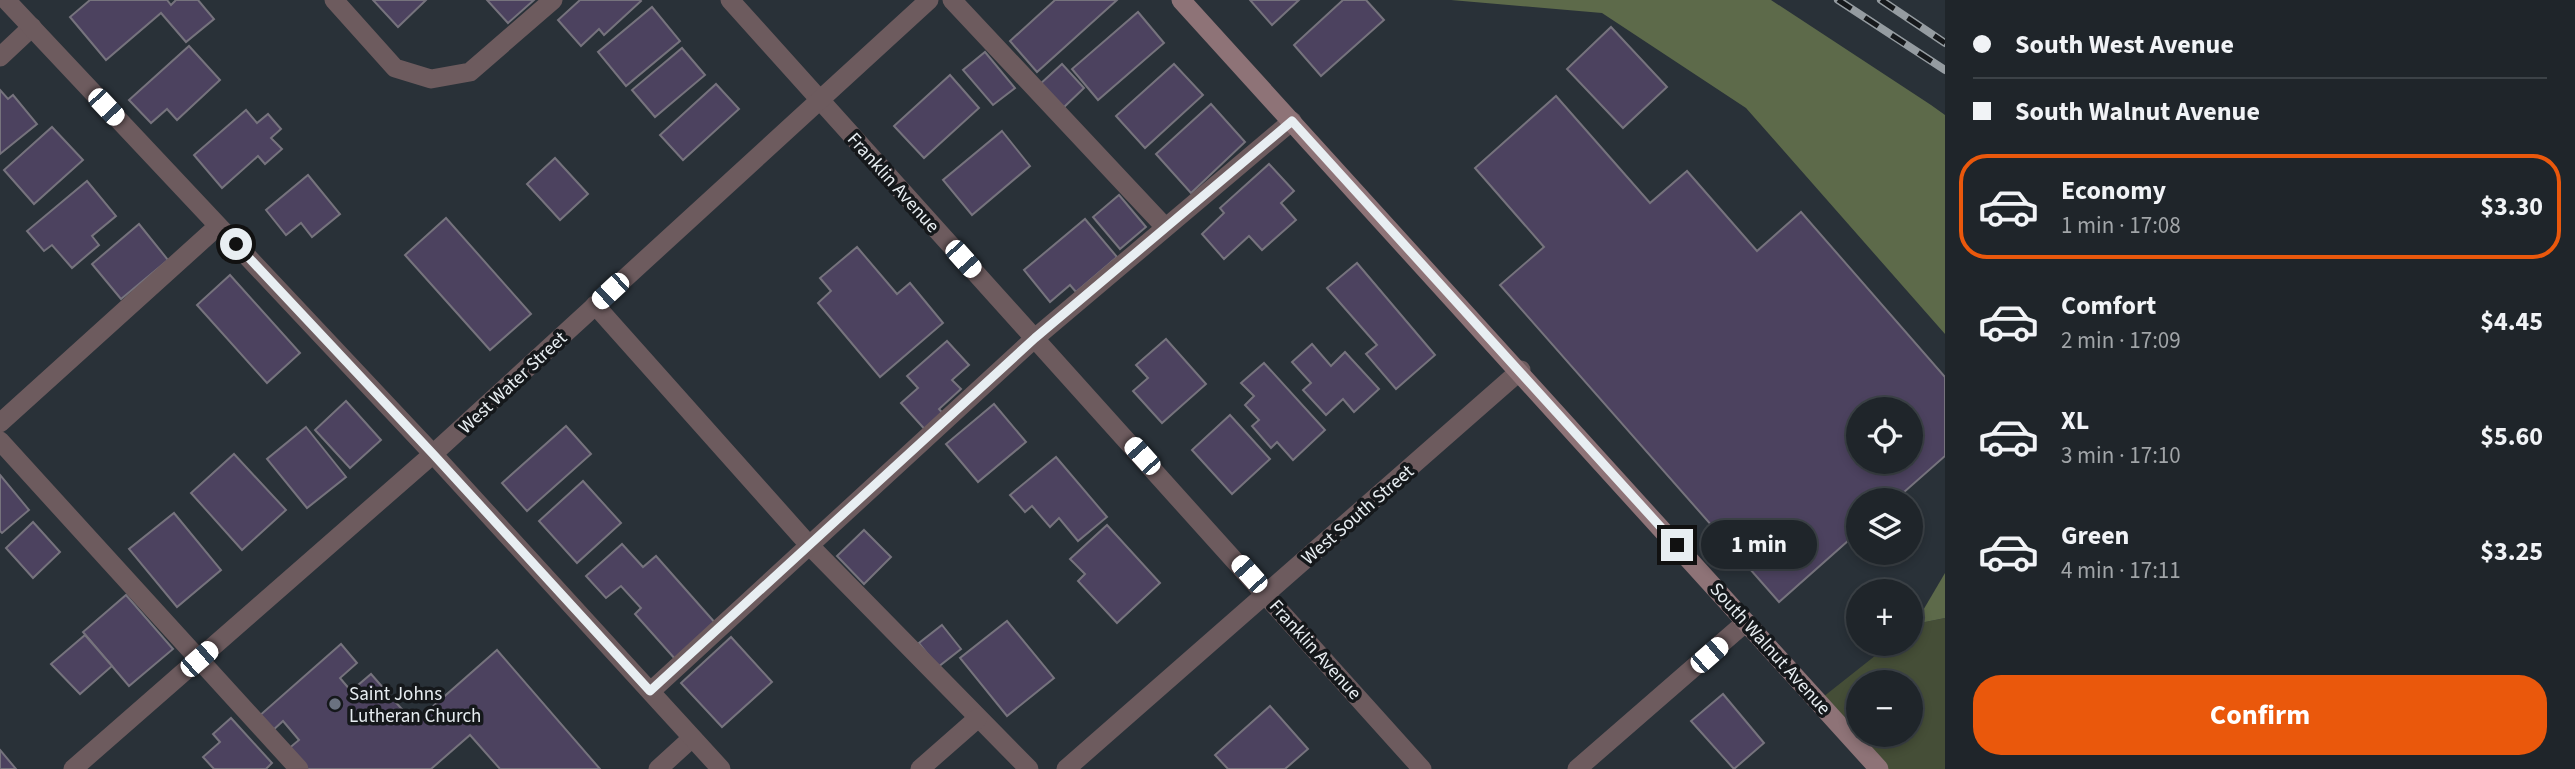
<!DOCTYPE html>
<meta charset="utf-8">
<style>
:root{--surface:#1f252a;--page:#272d32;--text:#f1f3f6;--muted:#a1a5a8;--line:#3c4247;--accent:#ea580c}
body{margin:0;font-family:"Source Sans 3",sans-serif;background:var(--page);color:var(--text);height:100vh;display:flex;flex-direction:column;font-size:26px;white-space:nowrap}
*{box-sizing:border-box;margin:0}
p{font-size:23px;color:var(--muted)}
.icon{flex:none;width:38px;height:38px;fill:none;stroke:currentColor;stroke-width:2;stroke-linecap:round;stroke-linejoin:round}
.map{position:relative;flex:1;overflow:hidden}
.drawer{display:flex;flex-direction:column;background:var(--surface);width:630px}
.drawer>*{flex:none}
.top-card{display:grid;align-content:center;height:154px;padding:0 28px;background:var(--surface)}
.buttons{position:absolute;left:1846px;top:397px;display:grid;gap:14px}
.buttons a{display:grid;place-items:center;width:77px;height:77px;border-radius:50%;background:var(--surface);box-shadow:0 4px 10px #0003,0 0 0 2px var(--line);font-size:35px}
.end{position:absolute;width:32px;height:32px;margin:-16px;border:9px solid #e8eef2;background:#111;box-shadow:0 0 0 4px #111}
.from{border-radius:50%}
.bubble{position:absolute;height:49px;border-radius:24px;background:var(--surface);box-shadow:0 4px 10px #0003,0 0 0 2px var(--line);font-size:23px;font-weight:700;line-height:49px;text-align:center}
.car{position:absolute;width:21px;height:42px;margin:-21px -10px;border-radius:9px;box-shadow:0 0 5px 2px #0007;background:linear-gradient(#fff 24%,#345 0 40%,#fff 0 76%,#345 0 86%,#fff 0)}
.top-card b{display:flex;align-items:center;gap:24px;height:66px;font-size:26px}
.top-card b+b{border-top:2px solid var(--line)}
.top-card i{width:18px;height:18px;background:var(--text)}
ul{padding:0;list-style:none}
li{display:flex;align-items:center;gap:21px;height:105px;margin:0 14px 10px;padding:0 14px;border:4px solid transparent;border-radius:28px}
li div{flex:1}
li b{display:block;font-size:26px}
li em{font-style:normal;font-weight:700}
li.on{border-color:var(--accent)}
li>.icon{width:63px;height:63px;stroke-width:1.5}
.action{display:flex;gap:14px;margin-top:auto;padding:14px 28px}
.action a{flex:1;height:80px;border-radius:28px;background:var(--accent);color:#fff;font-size:28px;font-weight:700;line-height:80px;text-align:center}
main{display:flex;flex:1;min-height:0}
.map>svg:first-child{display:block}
.green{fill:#454e37;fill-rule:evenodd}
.forest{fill:#5d6a4a}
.building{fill:#4c425f;stroke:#76737d;stroke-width:2;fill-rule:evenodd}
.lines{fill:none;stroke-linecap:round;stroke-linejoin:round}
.service{stroke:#6d5b5e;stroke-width:19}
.minor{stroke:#6d5b5e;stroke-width:19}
.secondary{stroke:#8e7377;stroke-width:19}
.rail-casing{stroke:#959ca1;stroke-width:8}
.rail{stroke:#15181b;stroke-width:5;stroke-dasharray:16;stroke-linecap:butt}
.route{stroke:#e8eef2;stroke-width:9}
.worship-dot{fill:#6b7280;stroke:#15181b;stroke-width:2.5}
.labels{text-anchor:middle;stroke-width:7;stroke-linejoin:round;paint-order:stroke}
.street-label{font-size:19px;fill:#e8eef2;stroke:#15181b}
.poi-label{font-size:19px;fill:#e8eef2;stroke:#15181b;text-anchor:start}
</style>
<main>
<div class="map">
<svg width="1945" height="769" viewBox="0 0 1945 769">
<rect width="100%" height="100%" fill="#293138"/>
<path class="green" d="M1945 618V769H1879L1818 701 1890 644H1911V627L1915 624ZM1858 682H1911V735H1858Z"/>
<g class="forest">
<polygon points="1451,0 1771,0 1931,105 1945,115 1945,334 1746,108 1602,13"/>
<polygon points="1945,573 1945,618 1915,624"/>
</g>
<g class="building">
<polygon points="90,0 167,0 171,5 176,0 198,0 214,19 186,42 161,13 106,60 70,17"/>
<polygon points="373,0 426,0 398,27"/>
<polygon points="487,0 534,0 508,23"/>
<polygon points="580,0 640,0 641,1 604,35 599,29 581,46 558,20"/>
<polygon points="1055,0 1117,0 1037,72 1010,41"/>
<polygon points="1250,0 1299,0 1272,25"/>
<polygon points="1343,0 1366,0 1384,20 1321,76 1294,45"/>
<polygon points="652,7 680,41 626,86 598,52"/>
<polygon points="1138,12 1164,43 1098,100 1072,69"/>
<polygon points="1611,27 1667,87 1623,128 1567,69"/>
<polygon points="189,46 220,80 177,120 167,109 151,123 129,100"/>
<polygon points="682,48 705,75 655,117 632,90"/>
<polygon points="985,52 1015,88 993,105 963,70"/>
<polygon points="1062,64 1084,88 1062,109 1039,85"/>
<polygon points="1174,64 1203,95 1145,148 1116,116"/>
<polygon points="950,75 979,108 924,158 894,126"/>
<polygon points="716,84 739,109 683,160 660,135"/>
<polygon points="0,90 8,99 13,95 37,124 0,154"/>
<path d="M1556 96 1650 203 1687 171 1757 251 1801 212 1945 377V456L1895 500H1858V532L1779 602 1500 285 1544 247 1475 168ZM1858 410H1911V462H1858Z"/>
<polygon points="1211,104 1245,142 1191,193 1156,154"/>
<polygon points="246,110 257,123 268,114 281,129 271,138 282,149 265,164 258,156 222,188 194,155"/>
<polygon points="52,127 83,160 34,204 4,170"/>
<polygon points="1002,131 1030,166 972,215 943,180"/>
<polygon points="555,158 588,194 560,220 527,184"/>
<polygon points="1269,164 1294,191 1281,203 1296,220 1262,250 1249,236 1224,259 1202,234 1224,213 1220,208"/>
<polygon points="308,175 340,214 312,237 301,223 286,235 266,210"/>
<polygon points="87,181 116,216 92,236 99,245 72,268 52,245 44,251 27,231"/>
<polygon points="1119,195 1146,227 1120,249 1093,217"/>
<polygon points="446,218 531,314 490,350 405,255"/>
<polygon points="1085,219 1117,257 1076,292 1070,285 1050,302 1024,270"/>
<polygon points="139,224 168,260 121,299 92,264"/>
<polygon points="857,247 897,294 910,283 943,323 880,377 818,303 831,291 820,278"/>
<polygon points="1357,263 1435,355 1396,389 1366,354 1377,345 1327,288"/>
<polygon points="230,275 300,353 267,383 197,305"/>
<polygon points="1166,339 1206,384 1162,423 1133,391 1148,378 1136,365"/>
<polygon points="947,341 969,365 952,380 961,389 939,409 947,418 929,434 901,403 918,388 907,376"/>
<polygon points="1312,344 1331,366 1345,352 1379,389 1354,412 1343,399 1326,415 1303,390 1311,383 1292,362"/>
<polygon points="1264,363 1325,430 1293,460 1277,442 1271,448 1252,426 1259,420 1245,405 1254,396 1241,383"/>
<polygon points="346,401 381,440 350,468 315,430"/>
<polygon points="994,404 1026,442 978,482 946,444"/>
<polygon points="1230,415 1270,459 1232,494 1192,450"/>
<polygon points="566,426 591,454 527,511 502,483"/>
<polygon points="306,427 346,477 307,508 267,459"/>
<polygon points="234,454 286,510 242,550 191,493"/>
<polygon points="1056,457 1107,517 1078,541 1059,518 1050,527 1032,506 1025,512 1010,495"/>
<polygon points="0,475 29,510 2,533 0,531"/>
<polygon points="583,481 621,523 577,563 539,521"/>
<polygon points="174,513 221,570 177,607 129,549"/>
<polygon points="33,522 60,552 33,578 6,548"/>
<polygon points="1107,525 1160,583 1117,623 1078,581 1085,574 1070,559"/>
<polygon points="864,530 891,557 864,584 837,556"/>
<polygon points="622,544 643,567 656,556 717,625 676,660 635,614 641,608 621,586 606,598 586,576"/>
<polygon points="126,595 173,649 129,686 83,632"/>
<polygon points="1007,621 1054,678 1007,716 960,658"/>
<polygon points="942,625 961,649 938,667 919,643"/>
<polygon points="85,635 112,666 80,694 51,664"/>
<polygon points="731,637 772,682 722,727 681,683"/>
<polygon points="341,644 357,663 340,678 351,691 371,674 414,723 497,650 600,769 500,769 470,735 431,769 304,769 287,750 299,740 283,721 271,732 258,717"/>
<polygon points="1723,694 1764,743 1734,769 1691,721"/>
<polygon points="1270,706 1308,749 1285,769 1228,769 1215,755"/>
<polygon points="231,718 272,763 266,769 214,769 203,757 220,742 213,734"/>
<polygon points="0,750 16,769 0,769"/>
</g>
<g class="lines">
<g class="service">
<polyline points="334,0 395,68 431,79 470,72 553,0"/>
<polyline points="952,0 1165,227"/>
<polyline points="0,57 32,27"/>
<polyline points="595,305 809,545 1029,769"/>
<polyline points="0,423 218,226"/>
<polyline points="0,441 299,769"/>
<polyline points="651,691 1035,338 1292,121"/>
<polyline points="658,769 692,738"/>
<polyline points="920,769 978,718"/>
<polyline points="1577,769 1746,622"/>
</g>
<g class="minor">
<polyline points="6,0 433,454 721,769"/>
<polyline points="730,0 1422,769"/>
<polyline points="73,769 433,454 929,0"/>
<polyline points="1066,769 1521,370"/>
</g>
<polyline class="secondary" points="1181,0 1879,769"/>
<defs>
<g id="rail">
<polyline points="1838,0 1945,70"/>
<polyline points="1881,0 1945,43"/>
</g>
</defs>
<use href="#rail" class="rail-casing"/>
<use href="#rail" class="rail"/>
</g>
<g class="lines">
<polyline class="route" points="236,244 433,454 650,691 1035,338 1292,121 1677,545"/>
</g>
<circle class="worship-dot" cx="335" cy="704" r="7"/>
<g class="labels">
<g class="street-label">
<text transform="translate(894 182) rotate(48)" y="7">Franklin Avenue</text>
<text transform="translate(512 382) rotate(-43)" y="7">West Water Street</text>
<text transform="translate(1357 514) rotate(-41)" y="7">West South Street</text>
<text transform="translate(1771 648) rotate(48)" y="7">South Walnut Avenue</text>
<text transform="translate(1316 649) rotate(48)" y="7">Franklin Avenue</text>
</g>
<g class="poi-label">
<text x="349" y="700">Saint Johns<tspan x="349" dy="22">Lutheran Church</tspan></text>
</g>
</g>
</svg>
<div class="buttons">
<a><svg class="icon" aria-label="locate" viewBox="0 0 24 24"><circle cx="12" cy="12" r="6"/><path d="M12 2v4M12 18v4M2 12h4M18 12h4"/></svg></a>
<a><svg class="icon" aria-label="layers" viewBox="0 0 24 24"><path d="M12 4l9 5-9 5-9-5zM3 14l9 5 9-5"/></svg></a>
<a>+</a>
<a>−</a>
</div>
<i class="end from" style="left:236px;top:244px"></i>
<i class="end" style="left:1677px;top:545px"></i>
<div class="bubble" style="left:1701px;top:520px;width:116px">1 min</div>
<i class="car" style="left:106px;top:107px;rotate:137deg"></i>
<i class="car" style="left:963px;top:259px;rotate:138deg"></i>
<i class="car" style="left:610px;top:291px;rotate:227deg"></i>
<i class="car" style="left:1142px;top:456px;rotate:318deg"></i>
<i class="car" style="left:1249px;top:574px;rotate:318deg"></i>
<i class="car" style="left:1709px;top:655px;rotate:49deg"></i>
<i class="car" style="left:199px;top:659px;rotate:49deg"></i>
</div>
<section class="drawer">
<div class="top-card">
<b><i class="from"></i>South West Avenue</b>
<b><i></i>South Walnut Avenue</b>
</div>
<ul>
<li class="on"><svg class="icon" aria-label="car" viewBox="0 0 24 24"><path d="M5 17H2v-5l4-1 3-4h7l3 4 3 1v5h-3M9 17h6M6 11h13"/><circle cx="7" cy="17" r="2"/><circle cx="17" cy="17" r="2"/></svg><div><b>Economy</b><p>1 min · 17:08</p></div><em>$3.30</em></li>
<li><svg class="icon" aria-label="car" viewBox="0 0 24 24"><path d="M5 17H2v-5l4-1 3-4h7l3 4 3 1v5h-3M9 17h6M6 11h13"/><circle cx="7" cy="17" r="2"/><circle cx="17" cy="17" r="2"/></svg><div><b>Comfort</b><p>2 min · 17:09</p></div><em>$4.45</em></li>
<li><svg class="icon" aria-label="car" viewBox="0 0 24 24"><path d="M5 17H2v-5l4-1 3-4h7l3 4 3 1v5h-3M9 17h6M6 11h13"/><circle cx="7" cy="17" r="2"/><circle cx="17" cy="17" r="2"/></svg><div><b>XL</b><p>3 min · 17:10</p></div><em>$5.60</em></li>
<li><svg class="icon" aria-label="car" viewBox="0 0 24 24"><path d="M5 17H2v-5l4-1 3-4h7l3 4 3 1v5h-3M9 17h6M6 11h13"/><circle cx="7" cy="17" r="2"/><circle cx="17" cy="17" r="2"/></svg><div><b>Green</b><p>4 min · 17:11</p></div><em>$3.25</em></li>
</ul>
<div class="action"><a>Confirm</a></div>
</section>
</main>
